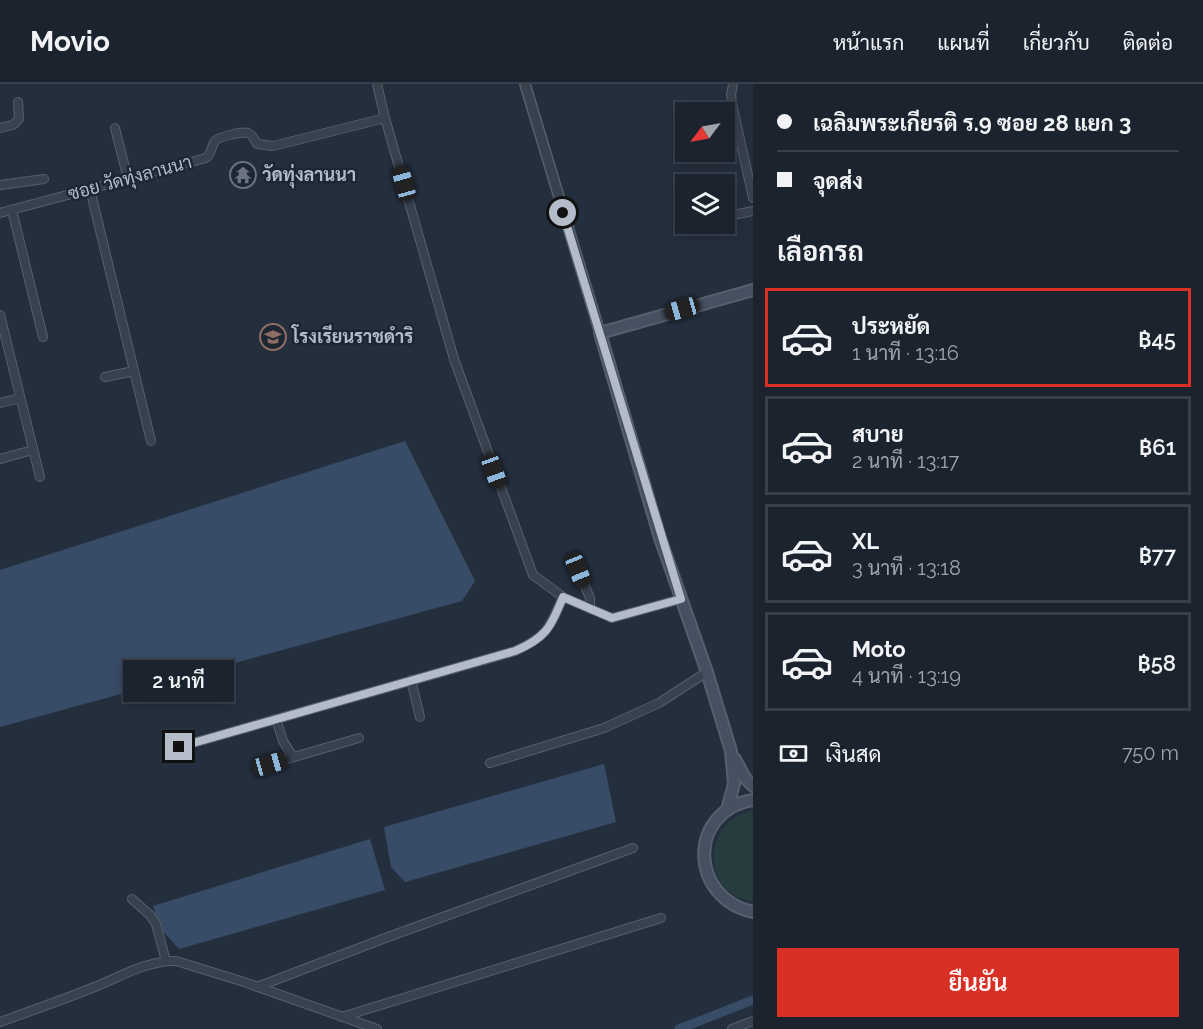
<!DOCTYPE html>
<html lang="th">
<meta charset="utf-8">
<style>
:root{--surface:#1b232e;--page:#282f3a;--text:#f1f3f6;--muted:#a0a4aa;--line:#39404a;--accent:#d93025}
body{margin:0;font-family:Raleway,Sarabun,sans-serif;background:var(--page);color:var(--text);height:100vh;display:flex;flex-direction:column;font-size:22px;white-space:nowrap}
*{box-sizing:border-box;margin:0}
p{font-size:20px;color:var(--muted)}
.icon{flex:none;width:33px;height:33px;fill:none;stroke:currentColor;stroke-width:2;stroke-linecap:round;stroke-linejoin:round}
.map{position:relative;flex:1;overflow:hidden}
.drawer{display:flex;flex-direction:column;background:var(--surface);width:450px}
.drawer>*{flex:none}
.top-card{display:grid;align-content:center;height:132px;padding:0 24px;background:var(--surface)}
.needle{width:39px;rotate:238deg}
.buttons{position:absolute;left:675px;top:18px;display:grid;gap:12px}
.buttons a{display:grid;place-items:center;width:60px;height:60px;border-radius:0px;background:var(--surface);box-shadow:0 3px 15px #0003,0 0 0 2px var(--line);font-size:30px}
.end{position:absolute;width:27px;height:27px;margin:-14px;border:8px solid #b4bcc9;background:#111;box-shadow:0 0 0 3px #111}
.from{border-radius:50%}
.bubble{position:absolute;height:42px;border-radius:0px;background:var(--surface);box-shadow:0 3px 15px #0003,0 0 0 2px var(--line);font-size:20px;font-weight:600;line-height:42px;text-align:center}
.car{position:absolute;width:18px;height:36px;margin:-18px -9px;border-radius:8px;box-shadow:0 0 4px 2px #0007;background:linear-gradient(#222 24%,#8ab4d8 0 40%,#222 0 76%,#8ab4d8 0 86%,#222 0)}
.top-card b{display:flex;align-items:center;gap:21px;height:57px;font-size:22px}
.top-card b+b{border-top:2px solid var(--line)}
.top-card i{width:15px;height:15px;background:var(--text)}
ul{padding:0;list-style:none}
li{display:flex;align-items:center;gap:18px;height:99px;margin:0 12px 9px;padding:0 12px;border:3px solid var(--line);border-radius:0px}
li div{flex:1}
li b{display:block;font-size:22px}
li em{font-style:normal;font-weight:600}
li.active{border-color:var(--accent)}
li>.icon{width:54px;height:54px;stroke-width:1.5}
h2{padding:0 24px;font-size:27px;line-height:72px}
.pay{display:flex;align-items:center;gap:15px;height:66px;padding:0 24px;font-size:22px}
.pay p{margin-inline-start:auto}
.button{display:flex;gap:12px;margin-top:auto;padding:12px 24px}
.button a{flex:1;height:69px;border-radius:0px;background:var(--accent);color:#fff;font-size:24px;font-weight:600;line-height:69px;text-align:center}
header{display:flex;align-items:center;gap:36px;box-sizing:border-box;height:84px;padding:0 30px;background:var(--surface);border-bottom:2px solid var(--line)}
header strong{font-size:28px}
nav{display:flex;gap:33px;margin-inline-start:auto;font-size:21px}
main{display:flex;flex:1;min-height:0}
.map>svg:first-child{display:block}
.green{fill:#263c3f}
.water{fill:#394c67}
.lines{fill:none;stroke-linecap:round;stroke-linejoin:round}
.canal{stroke:#394c67;stroke-width:9}
.minor-casing{stroke:#565f6c;stroke-width:10}
.tertiary-casing{stroke:#565f6c;stroke-width:12}
.secondary-casing{stroke:#565f6c;stroke-width:14}
.minor{stroke:#38414e;stroke-width:8}
.tertiary{stroke:#38414e;stroke-width:9}
.secondary{stroke:#465061;stroke-width:10}
.route{stroke:#b4bcc9;stroke-width:8}
.labels{text-anchor:middle;stroke-width:5;stroke-linejoin:round;paint-order:stroke}
.poi-label{font-size:18px;font-weight:bold;fill:#b4bcc9;stroke:#1d2633;text-anchor:start}
.street-label{font-size:18px;fill:#b4bcc9;stroke:#1d2633}
</style>
<header>
<strong>Movio</strong>
<nav><a>หน้าแรก</a><a>แผนที่</a><a>เกี่ยวกับ</a><a>ติดต่อ</a></nav>
</header>
<main>
<div class="map">
<svg width="753" height="945" viewBox="0 0 753 945">
<rect width="100%" height="100%" fill="#242f3e"/>
<path class="green" d="M753 726V818C700 809 701 737 753 726Z"/>
<g class="water">
<polygon points="405,357 475,497 462,517 0,643 0,486"/>
<polygon points="604,680 616,738 405,798 391,783 384,743"/>
<polygon points="370,755 385,806 179,865 160,844 153,822"/>
</g>
<g class="lines">
<polyline class="canal" points="679,945 753,916"/>
<defs>
<g id="minor">
<polyline points="377,0 385,34 454,275 533,491 563,513 612,534 681,515"/>
<polyline points="733,0 731,11 733,24 753,114"/>
<polyline points="0,44 13,41 19,35 18,18"/>
<polyline points="115,44 128,95"/>
<polyline points="0,101 44,95"/>
<polyline points="90,105 151,357"/>
<polyline points="12,126 43,253"/>
<path d="M0 129 206 74C212 69 211 63 215 57 218 53 243 47 248 49 252 50 255 57 257 60L273 62 385 34"/>
<polyline points="724,133 753,127"/>
<polyline points="693,140 697,140"/>
<polyline points="0,231 40,393"/>
<polyline points="105,293 134,287"/>
<polyline points="0,319 20,314"/>
<polyline points="0,375 33,366"/>
<polyline points="578,486 590,514 590,525"/>
<polyline points="411,596 420,633"/>
<polyline points="276,635 283,657 293,673"/>
<path d="M179 663 515 567C547 553 550 543 563 513"/>
<polyline points="490,679 604,644 659,619 707,588"/>
<polyline points="270,680 359,654"/>
<polyline points="132,815 150,831 156,840 166,877"/>
<polyline points="257,903 388,853 633,764"/>
<polyline points="342,933 661,834"/>
<path d="M0 938C31 927 62 916 92 904 118 894 147 876 176 877L241 897 377 945"/>
<polyline points="732,945 753,937"/>
</g>
<polyline id="tertiary" points="525,0 600,249"/>
<g id="secondary">
<polyline points="735,675 745,694 753,702"/>
<path d="M753 716C687 727 689 814 753 828"/>
<polyline points="727,726 734,700 731,667 707,588 660,454 600,249 753,206"/>
</g>
</defs>
<use href="#minor" class="minor-casing"/>
<use href="#tertiary" class="tertiary-casing"/>
<use href="#secondary" class="secondary-casing"/>
<use href="#minor" class="minor"/>
<use href="#tertiary" class="tertiary"/>
<use href="#secondary" class="secondary"/>
</g>
<g class="lines">
<path class="route" d="M179 663 515 567C546 554 551 543 563 513L612 534 681 515 563 129"/>
</g>
<defs>
<symbol id="temple-ring" viewBox="-11 -11 22 22"><circle r="9.5" fill="#1d2633" stroke="#6b7280" stroke-width="1.5"/><path d="M0-6L5-2H3V0L6.5 2.5H4V6H1.5V3h-3V6H-4V2.5H-6.5L-3 0V-2H-5Z" fill="#6b7280"/></symbol>
<symbol id="school-ring" viewBox="-11 -11 22 22"><circle r="9.5" fill="#1d2633" stroke="#8d6e63" stroke-width="1.5"/><path d="M0-5L7-2L0 1L-7-2ZM-4 1L0 2.5L4 1V4Q0 6-4 4Z" fill="#8d6e63"/></symbol>
</defs>
<g fill-rule="evenodd">
<use href="#temple-ring" x="228" y="76" width="30" height="30"/>
<use href="#school-ring" x="258" y="238" width="30" height="30"/>
</g>
<g class="labels">
<g class="poi-label">
<text x="262" y="97">วัดทุ่งลานนา</text>
<text x="292" y="259">โรงเรียนราชดำริ</text>
</g>
<g class="street-label">
<text transform="translate(130 94) rotate(-15)" y="6">ซอย วัดทุ่งลานนา</text>
</g>
</g>
</svg>
<div class="buttons">
<a><svg class="needle" viewBox="-14 -14 28 28"><path d="M0-13l5 13h-10z" fill="#e53935"/><path d="M0 13l5-13h-10z" fill="#a0a4aa"/></svg></a>
<a><svg class="icon" aria-label="layers" viewBox="0 0 24 24"><path d="M12 4l9 5-9 5-9-5zM3 14l9 5 9-5"/></svg></a>
</div>
<i class="end from" style="left:563px;top:129px"></i>
<i class="end" style="left:179px;top:663px"></i>
<div class="bubble" style="left:123px;top:576px;width:111px">2 นาที</div>
<i class="car" style="left:404px;top:99px;rotate:344deg"></i>
<i class="car" style="left:682px;top:225px;rotate:254deg"></i>
<i class="car" style="left:494px;top:387px;rotate:160deg"></i>
<i class="car" style="left:578px;top:486px;rotate:158deg"></i>
<i class="car" style="left:270px;top:680px;rotate:74deg"></i>
</div>
<section class="drawer">
<div class="top-card">
<b><i class="from"></i>เฉลิมพระเกียรติ ร.9 ซอย 28 แยก 3</b>
<b><i></i>จุดส่ง</b>
</div>
<h2>เลือกรถ</h2>
<ul>
<li class="active"><svg class="icon" aria-label="car" viewBox="0 0 24 24"><path d="M5 17H2v-5l4-1 3-4h7l3 4 3 1v5h-3M9 17h6M6 11h13"/><circle cx="7" cy="17" r="2"/><circle cx="17" cy="17" r="2"/></svg><div><b>ประหยัด</b><p>1 นาที · 13:16</p></div><em>฿45</em></li>
<li><svg class="icon" aria-label="car" viewBox="0 0 24 24"><path d="M5 17H2v-5l4-1 3-4h7l3 4 3 1v5h-3M9 17h6M6 11h13"/><circle cx="7" cy="17" r="2"/><circle cx="17" cy="17" r="2"/></svg><div><b>สบาย</b><p>2 นาที · 13:17</p></div><em>฿61</em></li>
<li><svg class="icon" aria-label="car" viewBox="0 0 24 24"><path d="M5 17H2v-5l4-1 3-4h7l3 4 3 1v5h-3M9 17h6M6 11h13"/><circle cx="7" cy="17" r="2"/><circle cx="17" cy="17" r="2"/></svg><div><b>XL</b><p>3 นาที · 13:18</p></div><em>฿77</em></li>
<li><svg class="icon" aria-label="car" viewBox="0 0 24 24"><path d="M5 17H2v-5l4-1 3-4h7l3 4 3 1v5h-3M9 17h6M6 11h13"/><circle cx="7" cy="17" r="2"/><circle cx="17" cy="17" r="2"/></svg><div><b>Moto</b><p>4 นาที · 13:19</p></div><em>฿58</em></li>
</ul>
<div class="pay"><svg class="icon" aria-label="cash" viewBox="0 0 24 24"><path d="M3 7h18v10H3z"/><circle cx="12" cy="12" r="2"/></svg>เงินสด<p>750 m</p></div>
<div class="button"><a>ยืนยัน</a></div>
</section>
</main>
